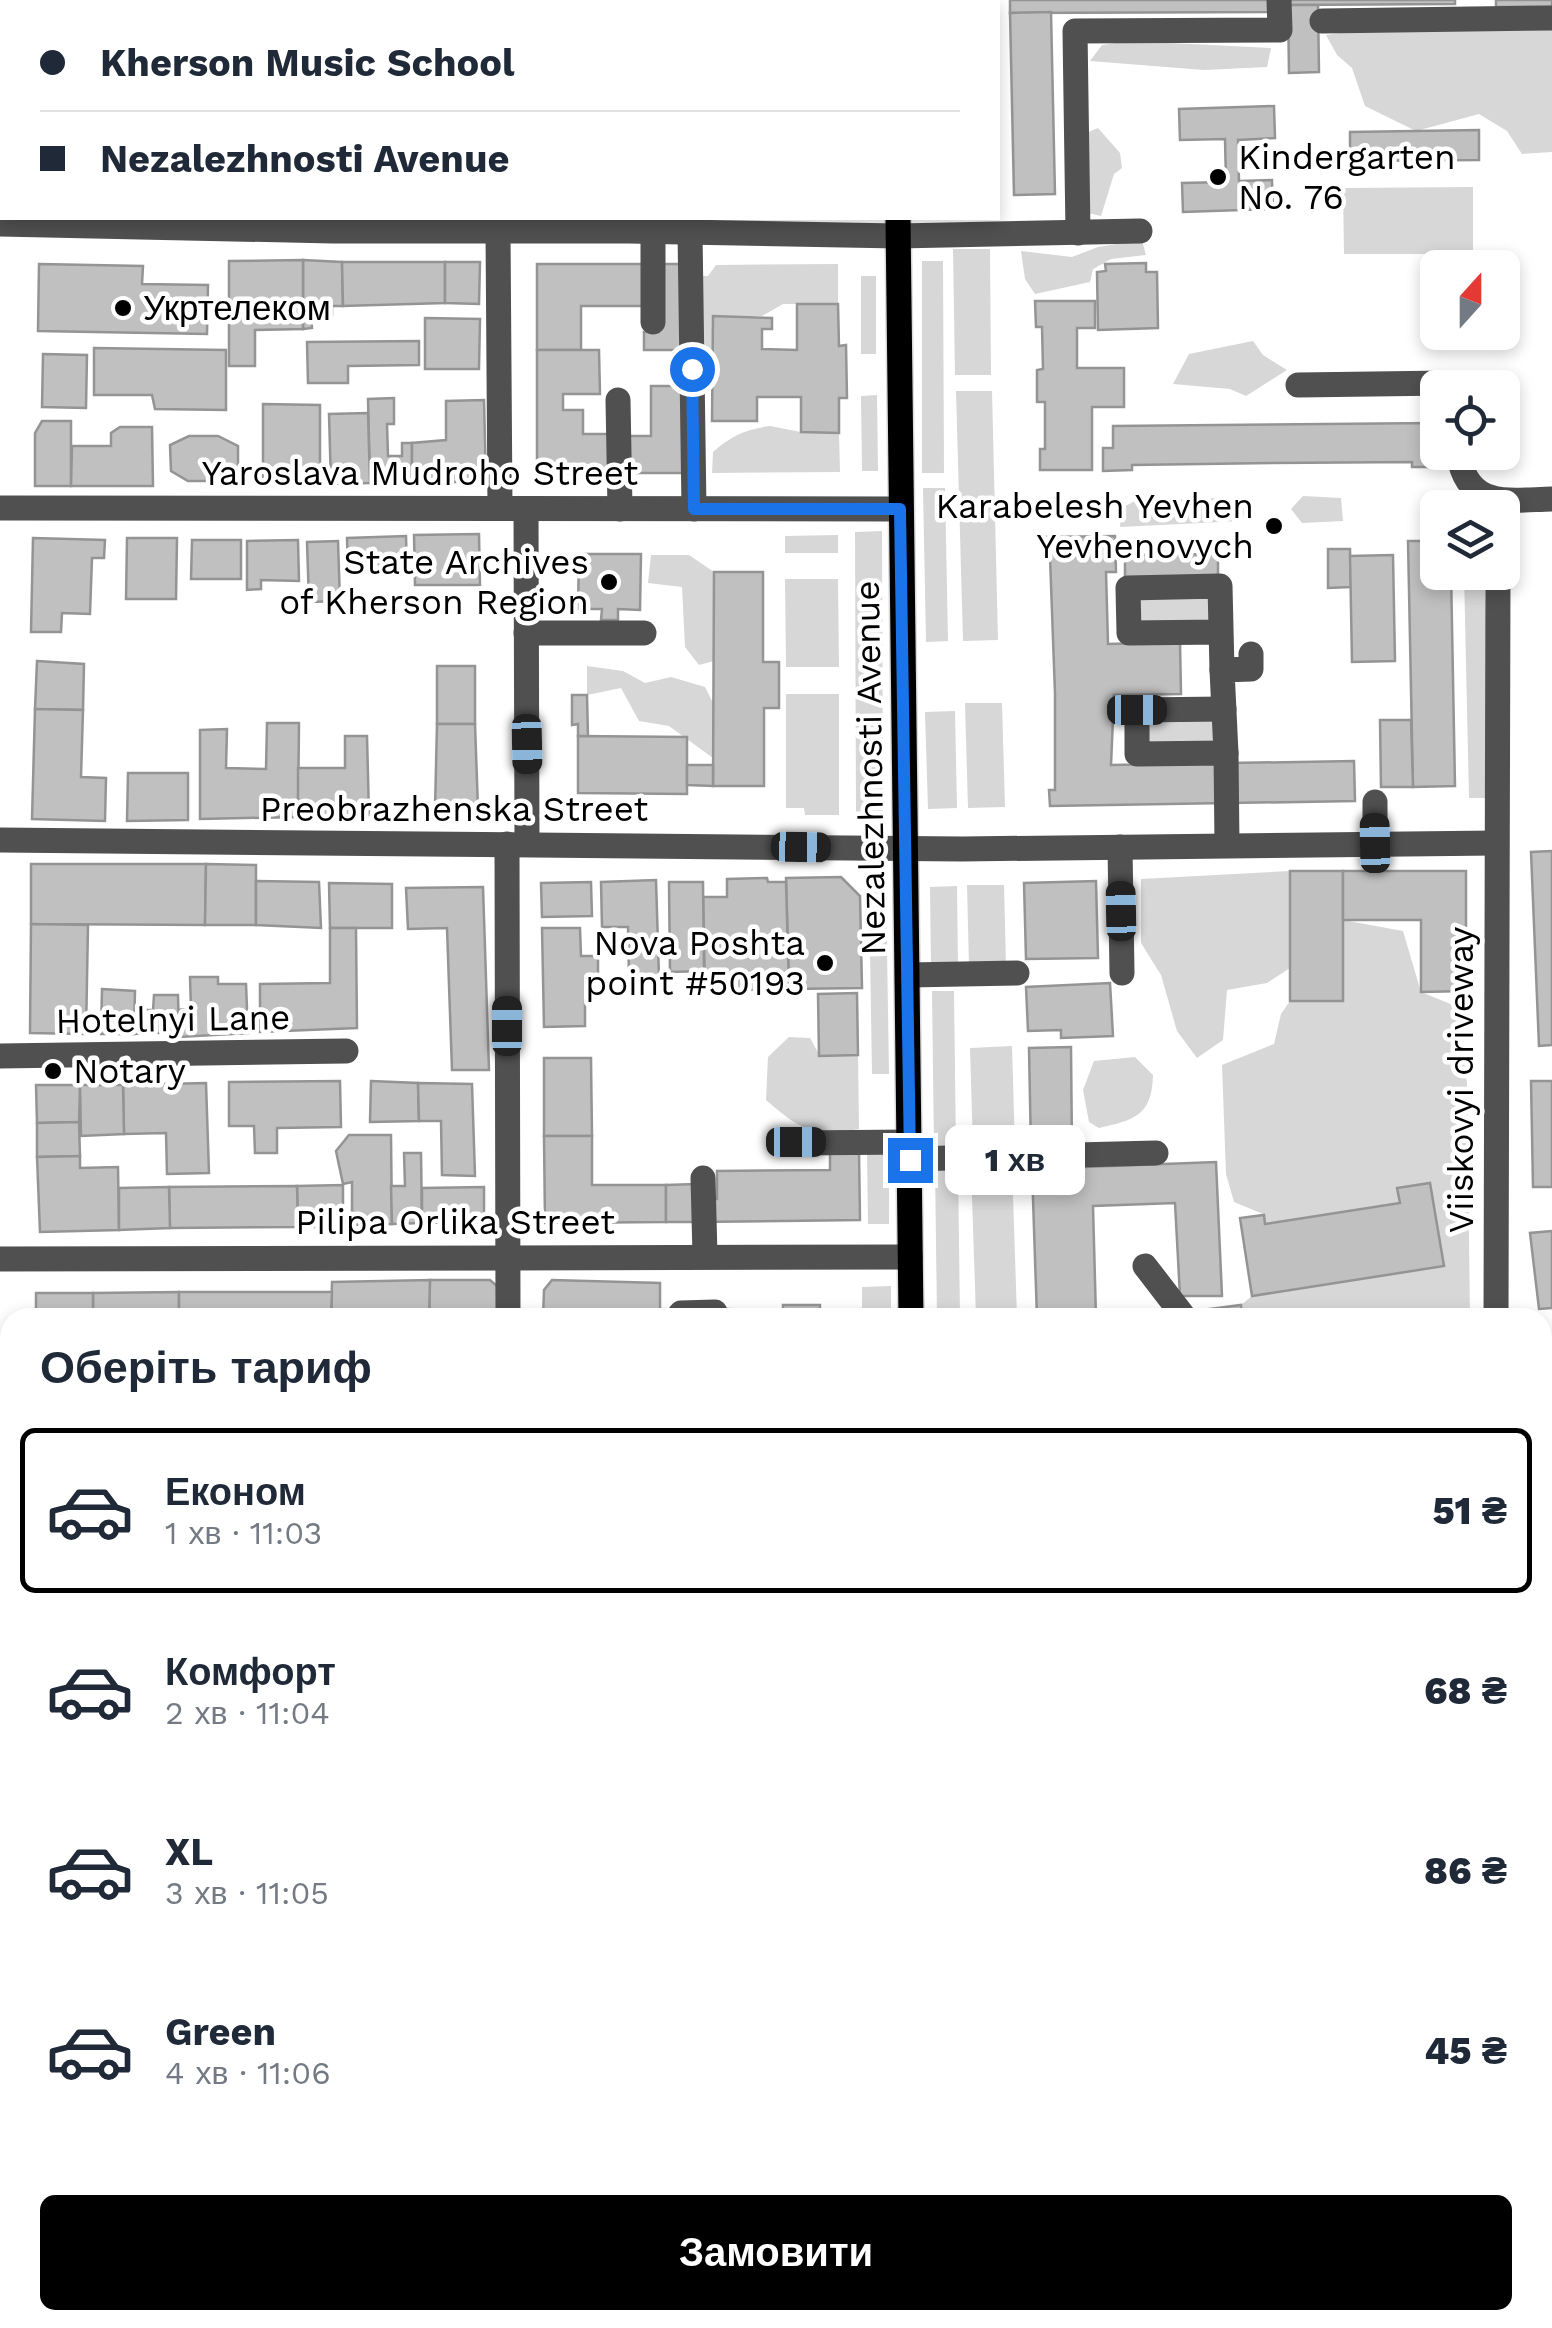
<!DOCTYPE html>
<html lang="uk">
<meta charset="utf-8">
<style>
:root{--surface:#fff;--page:#f6f6f7;--text:#1f2937;--muted:#747a83;--line:#e0e1e3;--accent:#000}
body{margin:0;font-family:"Work Sans",sans-serif;background:var(--page);color:var(--text);height:100vh;display:flex;flex-direction:column;font-size:38px;white-space:nowrap}
*{box-sizing:border-box;margin:0}
p{font-size:32px;color:var(--muted)}
.icon{flex:none;width:55px;height:55px;fill:none;stroke:currentColor;stroke-width:2;stroke-linecap:round;stroke-linejoin:round}
.map{position:relative;flex:1;overflow:hidden}
.panel{position:absolute;left:0px;top:1308px;width:1552px;height:1022px;display:flex;flex-direction:column;background:var(--surface);border-radius:30px 30px 0 0;box-shadow:0 5px 15px #0003}
.panel>*{flex:none}
.hud{position:absolute;left:0px;top:0px;width:1000px;height:220px;box-shadow:0 5px 15px #0003;display:grid;align-content:center;height:220px;padding:0 40px;background:var(--surface)}
.needle{width:65px;rotate:21deg}
.tools{position:absolute;left:1420px;top:250px;display:grid;gap:20px}
.tools a{display:grid;place-items:center;width:100px;height:100px;border-radius:15px;background:var(--surface);box-shadow:0 5px 15px #0003;font-size:50px}
.end{position:absolute;width:45px;height:45px;margin:-22px;border:12px solid #1a73e8;background:#fff;box-shadow:0 0 0 5px #fff}
.from{border-radius:50%}
.bubble{position:absolute;height:70px;border-radius:15px;background:var(--surface);box-shadow:0 5px 15px #0003;font-size:32px;font-weight:800;line-height:70px;text-align:center}
.car{position:absolute;width:30px;height:60px;margin:-30px -15px;border-radius:12px;box-shadow:0 0 8px 2px #0007;background:linear-gradient(#222 24%,#8ab4d8 0 40%,#222 0 76%,#8ab4d8 0 86%,#222 0)}
.hud b{display:flex;align-items:center;gap:35px;height:95px;font-size:38px}
.hud b+b{border-top:2px solid var(--line)}
.hud i{width:25px;height:25px;background:var(--text)}
ul{padding:0;list-style:none}
li{display:flex;align-items:center;gap:30px;height:165px;margin:0 20px 15px;padding:0 20px;border:5px solid transparent;border-radius:15px}
li div{flex:1}
li b{display:block;font-size:38px}
li em{font-style:normal;font-weight:800}
li.selected{border-color:var(--accent)}
li>.icon{width:90px;height:90px;stroke-width:1.5}
h2{padding:0 40px;font-size:45px;line-height:120px}
.primary-button{display:flex;gap:20px;margin-top:auto;padding:20px 40px}
.primary-button a{flex:1;height:115px;border-radius:15px;background:var(--accent);color:#fff;font-size:40px;font-weight:800;line-height:115px;text-align:center}
.map>svg:first-child{display:block}
.green{fill:#d7d7d7}
.building{fill:#c0c0c0;stroke:#949494;stroke-width:2.5}
.lines{fill:none;stroke-linecap:round;stroke-linejoin:round}
.major-casing{stroke:#dbdbdb;stroke-width:28}
.minor{stroke:#505050;stroke-width:25}
.major{stroke:#000;stroke-width:25}
.route{stroke:#1a73e8;stroke-width:12}
.poi-dot{fill:#000;stroke:#fff;stroke-width:4}
.labels{text-anchor:middle;stroke-width:9;stroke-linejoin:round;paint-order:stroke}
.poi-label{font-size:35px;fill:#000;stroke:#fff;text-anchor:start}
.street-label{font-size:35px;fill:#000;stroke:#fff}
</style>
<div class="map">
<svg width="1552" height="2328" viewBox="0 0 1552 2328">
<rect width="100%" height="100%" fill="#fff"/>
<g class="green">
<polygon points="1552,27 1552,152 1522,154 1507,131 1479,114 1416,131 1365,106 1352,68 1337,55 1326,35 1355,31"/>
<polygon points="1131,41 1271,48 1267,67 1204,70 1090,61 1102,45"/>
<polygon points="1098,128 1120,153 1122,168 1114,174 1101,216 1088,213 1086,133"/>
<polygon points="1473,187 1473,254 1344,254 1343,188"/>
<polygon points="1142,240 1146,255 1111,259 1093,269 1090,282 1035,294 1025,279 1021,251 1072,257 1098,247"/>
<polygon points="953,249 990,249 991,375 955,375"/>
<polygon points="922,261 943,261 944,473 922,473"/>
<polygon points="838,264 838,304 783,304 762,316 714,316 713,349 708,357 687,360 698,276 708,276 716,265"/>
<rect x="861" y="276" width="15" height="78"/>
<polygon points="1253,341 1263,355 1287,370 1246,396 1230,389 1173,384 1189,354"/>
<polygon points="956,391 992,391 998,640 963,641"/>
<polygon points="877,395 878,471 862,471 861,396"/>
<path d="M770 426 801 432 839 433 840 472 712 473 713 452C730 436 747 429 770 426Z"/>
<polygon points="923,488 945,488 948,641 926,642"/>
<polygon points="1303,496 1341,498 1343,521 1302,523 1291,509"/>
<polygon points="1220,498 1253,499 1241,521 1120,527 1121,508 1135,501"/>
<polygon points="882,531 883,815 856,814 855,532"/>
<polygon points="838,535 838,553 785,553 785,536"/>
<polygon points="651,555 689,555 714,572 714,661 699,665 685,647 682,587 648,583"/>
<polygon points="1464,573 1485,573 1490,798 1469,798"/>
<polygon points="785,579 838,579 839,667 786,667"/>
<polygon points="1212,593 1213,623 1138,623 1137,594"/>
<polygon points="587,666 623,671 645,683 671,677 705,687 713,703 713,758 669,726 639,721 621,688 587,695"/>
<polygon points="786,694 839,694 839,815 805,815 804,808 786,808"/>
<polygon points="965,703 1002,703 1005,807 968,808"/>
<polygon points="955,711 957,808 928,809 925,712"/>
<polygon points="1219,713 1219,743 1145,744 1144,714"/>
<polygon points="1290,871 1290,968 1267,983 1227,990 1223,1040 1197,1058 1177,1031 1161,975 1141,943 1141,879"/>
<polygon points="967,885 1004,885 1006,965 969,966"/>
<polygon points="957,886 958,966 931,967 930,887"/>
<polygon points="869,888 886,888 889,1074 872,1074"/>
<polygon points="1343,920 1403,931 1421,992 1458,1007 1467,1083 1470,1317 1242,1317 1241,1305 1252,1296 1443,1266 1430,1183 1398,1188 1400,1203 1265,1224 1263,1214 1234,1202 1226,1174 1222,1065 1274,1044 1281,1014 1290,1001 1343,1001"/>
<polygon points="932,991 954,991 956,1149 934,1150"/>
<path d="M789 1037 810 1038 820 1056 858 1055 859 1129C811 1136 802 1131 766 1100L768 1057Z"/>
<polygon points="1012,1046 1015,1148 973,1149 970,1048"/>
<path d="M1135 1057 1153 1075C1152 1116 1134 1120 1099 1128L1089 1122 1083 1090 1094 1061Z"/>
<polygon points="889,1151 889,1224 868,1224 867,1152"/>
<polygon points="1012,1165 1017,1317 976,1317 971,1167"/>
<polygon points="935,1167 958,1167 960,1317 937,1317"/>
<polygon points="891,1286 891,1317 862,1317 862,1287"/>
<polygon points="1552,1422 1552,2309 1542,2309 1542,1423"/>
<polygon points="0,1513 10,1514 10,1848 0,1848"/>
</g>
<g class="building">
<rect x="29" y="0" width="38" height="2"/>
<rect x="369" y="0" width="40" height="2"/>
<polygon points="409,0 510,0 409,2"/>
<rect x="686" y="0" width="115" height="2"/>
<polygon points="1010,0 1270,0 1270,12 1010,13"/>
<polygon points="1287,0 1455,0 1455,4 1288,5"/>
<rect x="1496" y="0" width="56" height="7"/>
<polygon points="1288,5 1318,5 1319,72 1289,73"/>
<polygon points="1051,12 1055,194 1014,195 1010,13"/>
<polygon points="1274,106 1275,138 1238,140 1239,181 1272,180 1273,209 1183,212 1182,183 1226,182 1225,139 1180,140 1179,109"/>
<polygon points="1479,130 1479,160 1350,161 1350,132"/>
<polygon points="303,260 342,262 343,306 332,306 332,315 311,312 312,328 303,329"/>
<polygon points="303,260 303,329 255,330 255,366 229,366 229,261"/>
<polygon points="342,262 445,262 445,303 343,306"/>
<polygon points="445,262 480,262 479,304 445,303"/>
<polygon points="1146,263 1146,272 1157,272 1158,328 1098,330 1097,272 1106,271 1105,264"/>
<polygon points="39,264 143,266 142,284 208,285 207,334 38,331"/>
<polygon points="537,264 651,264 651,306 581,306 581,350 537,350"/>
<polygon points="658,264 682,264 683,350 644,350 644,332 659,332"/>
<polygon points="1035,301 1095,301 1095,328 1077,328 1077,368 1124,368 1124,407 1092,407 1092,470 1040,470 1040,449 1045,449 1045,402 1037,402 1037,370 1043,369 1042,327 1036,327"/>
<polygon points="797,304 838,304 839,346 846,345 847,398 839,398 839,433 801,432 801,397 757,397 757,421 712,421 713,316 772,318 772,329 762,329 762,349 797,350"/>
<polygon points="425,318 480,319 479,369 425,369"/>
<polygon points="419,341 419,365 348,366 348,383 308,383 307,342"/>
<polygon points="94,348 226,350 226,410 155,409 152,395 94,395"/>
<polygon points="537,350 599,350 600,394 563,394 563,410 583,410 583,434 613,434 613,473 537,473"/>
<polygon points="43,354 87,355 86,408 42,407"/>
<polygon points="651,386 683,386 683,473 626,473 626,436 651,436"/>
<polygon points="394,398 394,424 387,424 388,456 402,456 402,443 412,443 412,482 370,483 368,399"/>
<polygon points="484,400 486,482 412,482 412,443 446,440 446,401"/>
<polygon points="263,404 320,405 320,482 263,481"/>
<polygon points="368,413 370,483 331,484 329,414"/>
<polygon points="42,421 71,421 71,486 35,486 35,433"/>
<polygon points="1434,423 1435,447 1438,452 1444,452 1444,467 1412,467 1412,462 1273,463 1132,465 1132,470 1103,471 1103,448 1113,448 1113,426"/>
<polygon points="120,427 152,427 153,486 71,486 72,446 111,446 111,433"/>
<polygon points="189,436 218,436 238,446 238,467 223,481 188,481 171,471 170,445"/>
<polygon points="479,534 480,585 415,585 414,535"/>
<polygon points="406,536 407,570 348,571 347,538"/>
<polygon points="1115,536 1116,572 1106,572 1108,644 1180,642 1181,694 1114,695 1111,765 1354,761 1355,801 1050,806 1049,790 1055,790 1055,693 1050,557 1045,558 1045,537"/>
<polygon points="33,538 105,540 104,558 92,558 90,614 62,613 61,632 31,632"/>
<polygon points="127,538 177,538 176,599 126,599"/>
<polygon points="192,540 241,540 241,579 191,579"/>
<polygon points="298,540 299,581 261,580 261,589 247,590 247,541"/>
<polygon points="338,541 340,601 309,602 307,542"/>
<polygon points="1408,541 1438,541 1438,572 1451,572 1455,786 1413,787"/>
<polygon points="1328,549 1350,549 1351,587 1328,588"/>
<polygon points="579,554 641,554 640,610 618,609 618,620 601,620 602,609 578,609"/>
<polygon points="1218,554 1218,576 1125,578 1125,555"/>
<polygon points="1393,555 1395,661 1352,662 1350,556"/>
<polygon points="714,572 763,572 763,662 779,662 779,708 764,708 764,786 713,786"/>
<polygon points="37,661 84,664 83,710 35,709"/>
<rect x="437" y="666" width="38" height="58"/>
<polygon points="572,695 587,695 588,737 578,736 578,724 572,725"/>
<polygon points="35,709 83,710 81,777 106,778 105,821 32,819"/>
<polygon points="1380,720 1411,720 1413,787 1381,787"/>
<polygon points="267,723 299,723 298,817 200,819 200,730 227,729 226,768 266,769"/>
<polygon points="437,724 475,724 478,809 435,809"/>
<polygon points="345,736 367,736 369,815 298,817 298,768 345,768"/>
<polygon points="578,736 687,737 687,794 578,793"/>
<polygon points="687,765 713,765 713,786 687,785"/>
<polygon points="128,773 188,773 188,820 127,821"/>
<polygon points="1552,851 1552,1045 1539,1046 1531,852"/>
<polygon points="31,864 206,864 205,925 31,924"/>
<polygon points="206,864 256,865 256,925 205,925"/>
<rect x="1290" y="871" width="53" height="130"/>
<polygon points="1343,871 1466,871 1466,991 1421,992 1421,920 1343,920"/>
<polygon points="841,877 860,896 862,988 789,989 786,878"/>
<polygon points="767,878 768,882 786,882 789,989 705,991 703,897 727,897 727,879"/>
<polygon points="656,880 659,977 629,978 628,927 602,927 601,882"/>
<polygon points="256,881 319,882 321,928 256,925"/>
<polygon points="1096,881 1098,958 1026,959 1024,883"/>
<polygon points="591,882 592,916 542,917 541,883"/>
<polygon points="669,882 703,882 704,971 670,972"/>
<polygon points="329,883 392,884 392,928 330,928"/>
<polygon points="483,887 489,1070 452,1070 447,928 408,929 406,888"/>
<polygon points="31,924 88,925 86,1034 30,1033"/>
<polygon points="330,928 356,928 357,1028 260,1032 260,984 330,983"/>
<polygon points="542,928 580,928 581,956 598,956 598,975 590,975 591,1001 585,1002 585,1026 544,1027"/>
<polygon points="190,977 218,977 218,984 246,984 248,1033 180,1037 178,1010 191,1009"/>
<polygon points="1110,983 1113,1036 1061,1038 1061,1030 1028,1031 1026,987"/>
<polygon points="102,989 135,991 134,1034 101,1034"/>
<polygon points="857,993 858,1055 819,1056 818,994"/>
<polygon points="154,995 178,995 179,1032 134,1034 135,1010 153,1010"/>
<polygon points="1071,1047 1072,1150 1031,1150 1029,1048"/>
<polygon points="544,1058 591,1058 592,1136 544,1136"/>
<polygon points="340,1081 341,1127 277,1128 277,1153 255,1153 254,1126 229,1126 229,1082"/>
<polygon points="371,1081 418,1083 419,1121 370,1122"/>
<polygon points="1531,1081 1552,1081 1552,1187 1533,1187"/>
<polygon points="206,1083 209,1173 167,1174 166,1133 124,1134 123,1085"/>
<polygon points="418,1083 472,1084 475,1176 442,1175 441,1121 419,1121"/>
<polygon points="36,1085 80,1085 79,1122 37,1123"/>
<polygon points="80,1085 123,1085 124,1134 81,1136"/>
<polygon points="79,1122 80,1156 37,1157 37,1123"/>
<polygon points="349,1135 391,1135 392,1224 352,1225 352,1182 343,1184 336,1151"/>
<polygon points="544,1136 592,1136 592,1185 666,1185 666,1222 545,1223"/>
<polygon points="830,1152 859,1152 860,1220 697,1222 696,1199 717,1199 717,1171 830,1170"/>
<polygon points="404,1153 421,1153 422,1223 392,1224 391,1186 405,1186"/>
<polygon points="80,1156 80,1168 118,1167 119,1230 40,1232 37,1157"/>
<polygon points="1216,1162 1222,1296 1180,1296 1175,1203 1093,1206 1096,1318 1037,1318 1032,1169"/>
<polygon points="1430,1183 1444,1266 1252,1296 1240,1218 1264,1215 1265,1224 1400,1203 1397,1188"/>
<polygon points="696,1184 697,1222 666,1222 666,1185"/>
<polygon points="343,1185 343,1227 298,1227 297,1186"/>
<polygon points="297,1186 298,1227 170,1228 169,1187"/>
<polygon points="169,1187 170,1228 119,1230 119,1188"/>
<polygon points="484,1187 484,1222 422,1223 422,1188"/>
<polygon points="1552,1231 1552,1308 1539,1309 1530,1233"/>
<polygon points="430,1280 490,1280 497,1286 498,1318 429,1318"/>
<polygon points="430,1280 429,1318 331,1318 332,1282"/>
<polygon points="552,1280 660,1283 660,1318 543,1318 544,1290"/>
<polygon points="179,1292 179,1318 93,1318 93,1293"/>
<polygon points="179,1292 332,1292 331,1318 282,1318 282,1313 179,1313"/>
<rect x="36" y="1293" width="57" height="25"/>
<rect x="783" y="1305" width="37" height="13"/>
<polygon points="1241,1305 1242,1318 1202,1318 1201,1310"/>
<polygon points="723,1309 783,1310 783,1318 723,1318"/>
</g>
<g class="lines">
<defs>
<g id="major">
<polyline points="898,2 898,0"/>
<polyline points="898,218 911,1318"/>
<polyline points="1542,1371 1552,1370"/>
</g>
</defs>
<use href="#major" class="major-casing"/>
<g class="minor">
<polyline points="154,2 155,0"/>
<polyline points="343,2 343,0"/>
<polyline points="1322,21 1552,18"/>
<polyline points="0,52 2,52"/>
<polyline points="0,224 333,231 628,231 898,236 1140,231"/>
<polyline points="498,231 500,508"/>
<polyline points="653,231 653,322"/>
<polyline points="690,232 694,509"/>
<polyline points="1078,233 1075,31 1280,30 1279,0"/>
<polyline points="1298,385 1448,383 1448,388"/>
<polyline points="618,400 620,509"/>
<path d="M1458 452C1467 510 1507 500 1552 499"/>
<polyline points="0,508 900,509"/>
<polyline points="526,509 527,844"/>
<polyline points="1220,632 1129,633 1128,588 1220,586 1222,670"/>
<polyline points="526,633 644,633"/>
<polyline points="1224,709 1137,710 1137,754 1226,753 1227,845"/>
<polyline points="1226,753 1222,670 1251,669 1251,654"/>
<polyline points="1375,802 1375,843"/>
<polyline points="0,840 962,849 1496,843"/>
<polyline points="507,844 508,1318"/>
<polyline points="1120,847 1122,973"/>
<polyline points="908,975 1017,973"/>
<polyline points="0,1056 346,1051"/>
<polyline points="796,1143 910,1142"/>
<polyline points="910,1159 1156,1153"/>
<polyline points="703,1178 705,1256"/>
<polyline points="0,1259 910,1257"/>
<polyline points="1145,1266 1185,1318"/>
<polyline points="677,1318 681,1313 715,1312"/>
<polyline points="1496,1318 1498,572"/>
<polyline points="0,1480 10,1480"/>
<polyline points="6,1892 7,2328"/>
<polyline points="585,2320 585,2328"/>
<polyline points="927,2320 927,2328"/>
<polyline points="1269,2320 1494,2328"/>
</g>
<use href="#major" class="major"/>
</g>
<g class="lines">
<polyline class="route" points="692,369 694,509 900,509 910,1160"/>
</g>
<g class="poi-dot">
<circle cx="1218" cy="177" r="10"/>
<circle cx="123" cy="308" r="10"/>
<circle cx="1274" cy="526" r="10"/>
<circle cx="609" cy="582" r="10"/>
<circle cx="825" cy="963" r="10"/>
<circle cx="53" cy="1071" r="10"/>
</g>
<g class="labels">
<g class="poi-label">
<text x="1238" y="169">Kindergarten<tspan x="1238" dy="40">No. 76</tspan></text>
<text x="143" y="320">Укртелеком</text>
<text x="1254" y="518" text-anchor="end">Karabelesh Yevhen<tspan x="1254" dy="40">Yevhenovych</tspan></text>
<text x="589" y="574" text-anchor="end">State Archives<tspan x="589" dy="40">of Kherson Region</tspan></text>
<text x="805" y="955" text-anchor="end">Nova Poshta<tspan x="805" dy="40">point #50193</tspan></text>
<text x="73" y="1083">Notary</text>
</g>
<g class="street-label">
<text x="420" y="485">Yaroslava Mudroho Street</text>
<text transform="translate(870 768) rotate(-91)" y="12">Nezalezhnosti Avenue</text>
<text x="454" y="821">Preobrazhenska Street</text>
<text transform="translate(173 1019) rotate(-1)" y="12">Hotelnyi Lane</text>
<text transform="translate(1461 1080) rotate(-90)" y="12">Viiskovyi driveway</text>
<text x="455" y="1234">Pilipa Orlika Street</text>
</g>
</g>
</svg>
<div class="tools">
<a><svg class="needle" viewBox="-14 -14 28 28"><path d="M0-13l5 13h-10z" fill="#e53935"/><path d="M0 13l5-13h-10z" fill="#747a83"/></svg></a>
<a><svg class="icon" aria-label="locate" viewBox="0 0 24 24"><circle cx="12" cy="12" r="6"/><path d="M12 2v4M12 18v4M2 12h4M18 12h4"/></svg></a>
<a><svg class="icon" aria-label="layers" viewBox="0 0 24 24"><path d="M12 4l9 5-9 5-9-5zM3 14l9 5 9-5"/></svg></a>
</div>
<i class="end from" style="left:692px;top:369px"></i>
<i class="end" style="left:910px;top:1160px"></i>
<div class="bubble" style="left:945px;top:1125px;width:140px">1 хв</div>
<i class="car" style="left:1137px;top:710px;rotate:90deg"></i>
<i class="car" style="left:527px;top:744px;rotate:179deg"></i>
<i class="car" style="left:1375px;top:843px;rotate:359deg"></i>
<i class="car" style="left:801px;top:847px;rotate:91deg"></i>
<i class="car" style="left:1121px;top:911px;rotate:359deg"></i>
<i class="car" style="left:507px;top:1026px;rotate:0deg"></i>
<i class="car" style="left:796px;top:1142px;rotate:90deg"></i>
<div class="hud">
<b><i class="from"></i>Kherson Music School</b>
<b><i></i>Nezalezhnosti Avenue</b>
</div>
<section class="panel">
<h2>Оберіть тариф</h2>
<ul>
<li class="selected"><svg class="icon" aria-label="car" viewBox="0 0 24 24"><path d="M5 17H2v-5l4-1 3-4h7l3 4 3 1v5h-3M9 17h6M6 11h13"/><circle cx="7" cy="17" r="2"/><circle cx="17" cy="17" r="2"/></svg><div><b>Економ</b><p>1 хв · 11:03</p></div><em>51 ₴</em></li>
<li><svg class="icon" aria-label="car" viewBox="0 0 24 24"><path d="M5 17H2v-5l4-1 3-4h7l3 4 3 1v5h-3M9 17h6M6 11h13"/><circle cx="7" cy="17" r="2"/><circle cx="17" cy="17" r="2"/></svg><div><b>Комфорт</b><p>2 хв · 11:04</p></div><em>68 ₴</em></li>
<li><svg class="icon" aria-label="car" viewBox="0 0 24 24"><path d="M5 17H2v-5l4-1 3-4h7l3 4 3 1v5h-3M9 17h6M6 11h13"/><circle cx="7" cy="17" r="2"/><circle cx="17" cy="17" r="2"/></svg><div><b>XL</b><p>3 хв · 11:05</p></div><em>86 ₴</em></li>
<li><svg class="icon" aria-label="car" viewBox="0 0 24 24"><path d="M5 17H2v-5l4-1 3-4h7l3 4 3 1v5h-3M9 17h6M6 11h13"/><circle cx="7" cy="17" r="2"/><circle cx="17" cy="17" r="2"/></svg><div><b>Green</b><p>4 хв · 11:06</p></div><em>45 ₴</em></li>
</ul>
<div class="primary-button"><a>Замовити</a></div>
</section>
</div>
